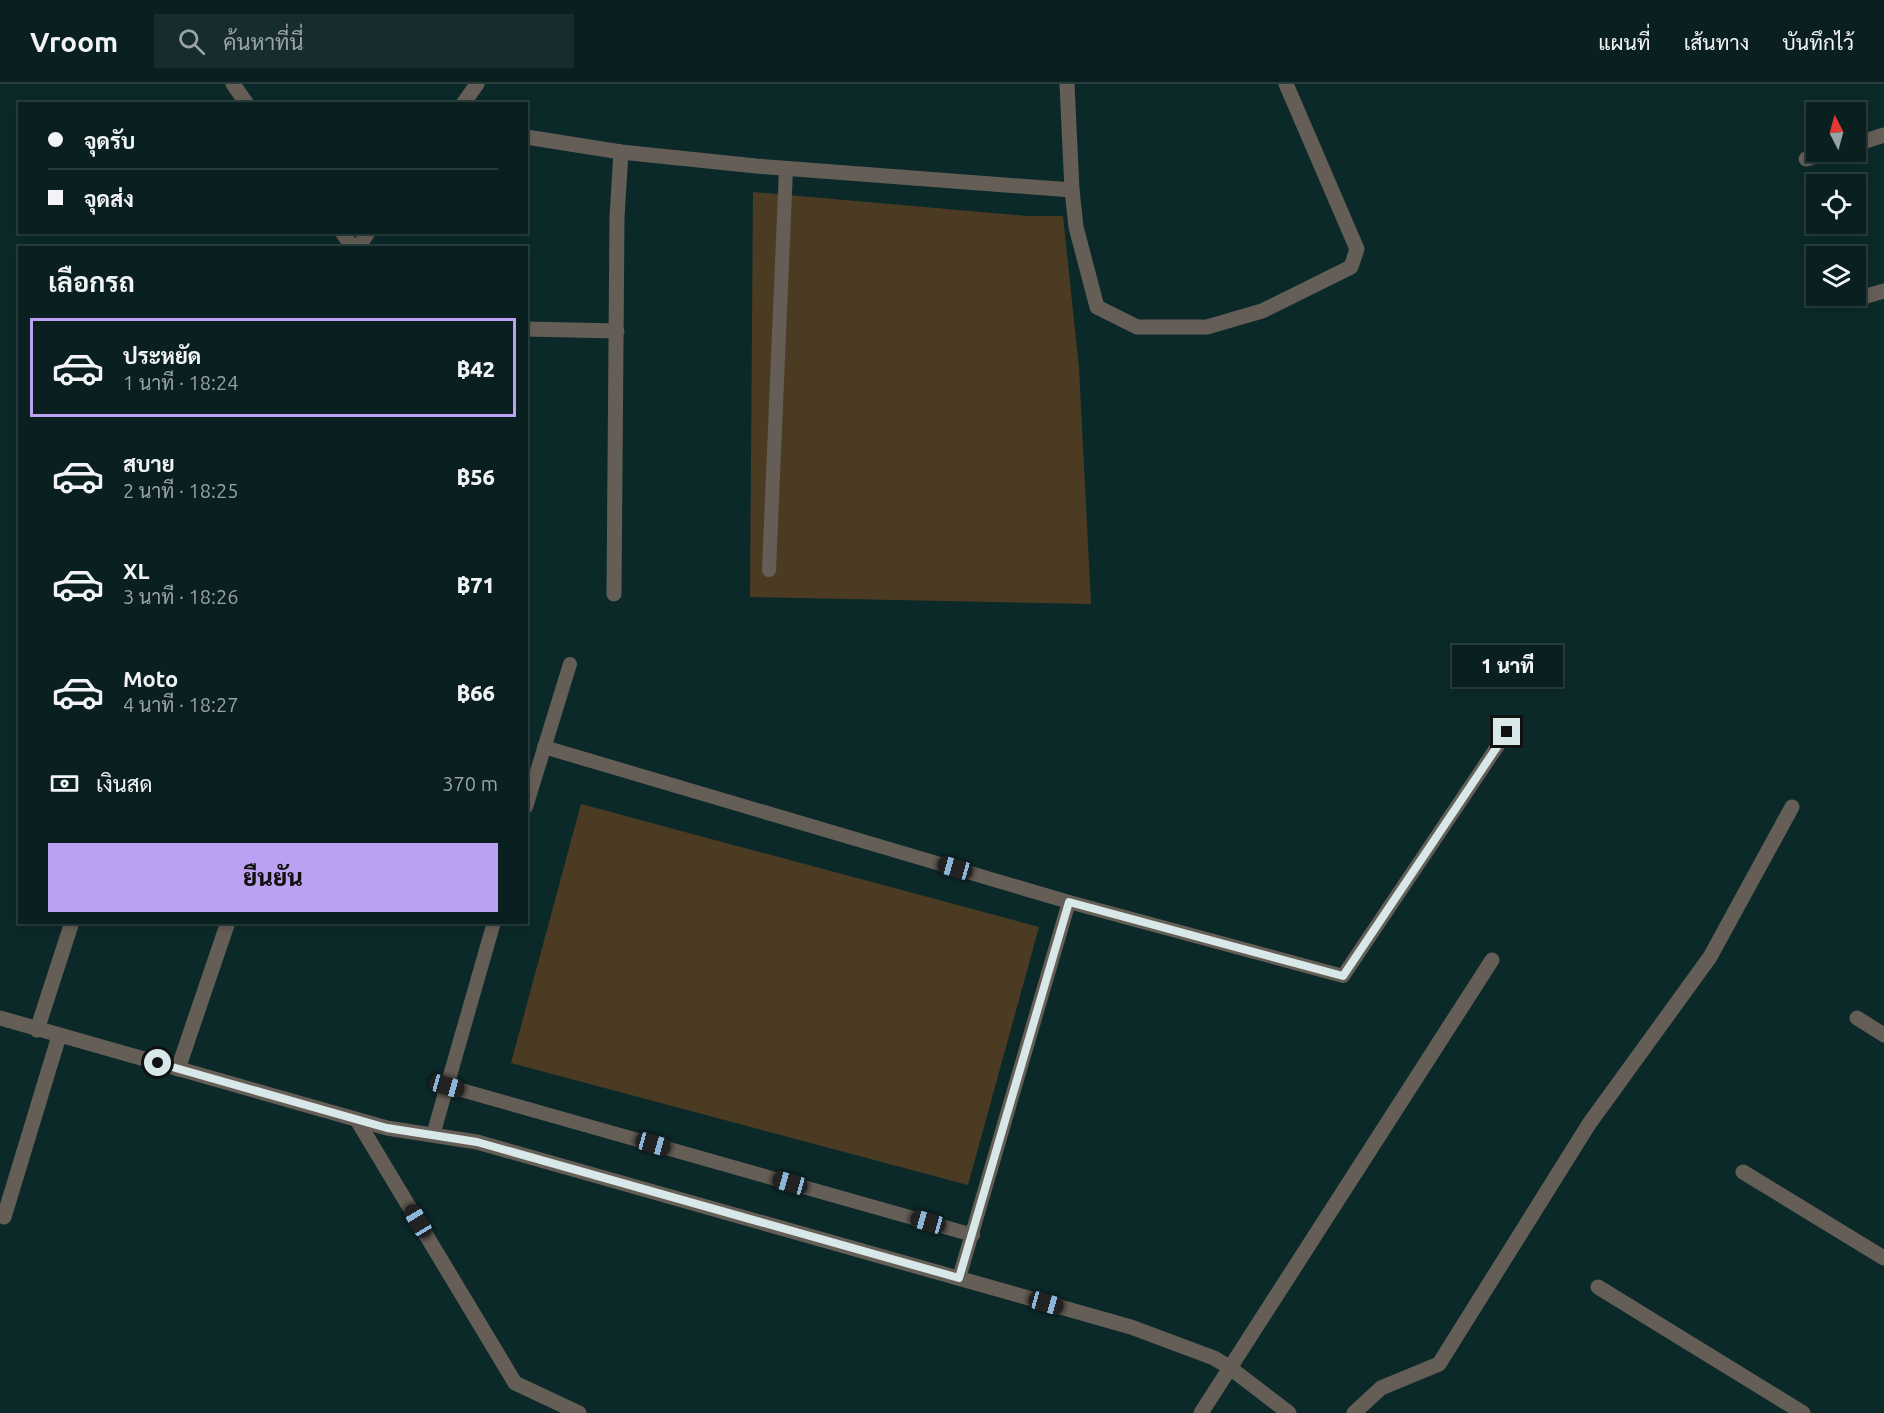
<!DOCTYPE html>
<html lang="th">
<meta charset="utf-8">
<style>
:root{--surface:#091f20;--page:#172c2d;--text:#f1f3f6;--muted:#99a2a5;--line:#293d3e;--accent:#bca0f2}
body{margin:0;font-family:Ubuntu,Sarabun,sans-serif;background:var(--page);color:var(--text);height:100vh;display:flex;flex-direction:column;font-size:22px;white-space:nowrap}
*{box-sizing:border-box;margin:0}
p{font-size:20px;color:var(--muted)}
.icon{flex:none;width:33px;height:33px;fill:none;stroke:currentColor;stroke-width:2;stroke-linecap:round;stroke-linejoin:round}
.map{position:relative;flex:1;overflow:hidden}
.panel{position:absolute;left:18px;top:162px;width:510px;height:678px;display:flex;flex-direction:column;background:var(--surface);border-radius:0px;box-shadow:0 3px 9px #0003,0 0 0 2px var(--line)}
.panel>*{flex:none}
.hud{position:absolute;left:18px;top:18px;width:510px;height:132px;border-radius:0px;box-shadow:0 3px 9px #0003,0 0 0 2px var(--line);display:grid;align-content:center;height:132px;padding:0 30px;background:var(--surface)}
.needle{width:39px;rotate:354deg}
.buttons{position:absolute;left:1806px;top:18px;display:grid;gap:12px}
.buttons a{display:grid;place-items:center;width:60px;height:60px;border-radius:0px;background:var(--surface);box-shadow:0 3px 9px #0003,0 0 0 2px var(--line);font-size:30px}
.end{position:absolute;width:27px;height:27px;margin:-14px;border:8px solid #d8e8e8;background:#111;box-shadow:0 0 0 3px #111}
.from{border-radius:50%}
.bubble{position:absolute;height:42px;border-radius:0px;background:var(--surface);box-shadow:0 3px 9px #0003,0 0 0 2px var(--line);font-size:20px;font-weight:800;line-height:42px;text-align:center}
.car{position:absolute;width:18px;height:36px;margin:-18px -9px;border-radius:8px;box-shadow:0 0 4px 2px #0007;background:linear-gradient(#222 24%,#8ab4d8 0 40%,#222 0 76%,#8ab4d8 0 86%,#222 0)}
.hud b{display:flex;align-items:center;gap:21px;height:57px;font-size:22px}
.hud b+b{border-top:2px solid var(--line)}
.hud i{width:15px;height:15px;background:var(--text)}
ul{padding:0;list-style:none}
li{display:flex;align-items:center;gap:18px;height:99px;margin:0 12px 9px;padding:0 18px;border:3px solid transparent;border-radius:0px}
li div{flex:1}
li b{display:block;font-size:22px}
li em{font-style:normal;font-weight:800}
li.active{border-color:var(--accent)}
li>.icon{width:54px;height:54px;stroke-width:1.5}
h2{padding:0 30px;font-size:27px;line-height:72px}
.pay{display:flex;align-items:center;gap:15px;height:66px;padding:0 30px;font-size:22px}
.pay p{margin-inline-start:auto}
.primary-button{display:flex;gap:12px;margin-top:auto;padding:12px 30px}
.primary-button a{flex:1;height:69px;border-radius:0px;background:var(--accent);color:#111;font-size:24px;font-weight:800;line-height:69px;text-align:center}
header{display:flex;align-items:center;gap:36px;box-sizing:border-box;height:84px;padding:0 30px;background:var(--surface);border-bottom:2px solid var(--line)}
header strong{font-size:28px}
nav{display:flex;gap:33px;margin-inline-start:auto;font-size:21px}
.search{width:420px;height:54px;background:var(--page);display:flex;align-items:center;gap:15px;box-sizing:border-box;padding:0 21px;border-radius:0px;color:var(--muted);font-size:22px}
.map>svg:first-child{display:block}
.green{fill:#4c3b23}
.lines{fill:none;stroke-linecap:round;stroke-linejoin:round}
.lane{stroke:#655e56;stroke-width:14}
.street{stroke:#655e56;stroke-width:15}
.route{stroke:#d8e8e8;stroke-width:8}
</style>
<header>
<strong>Vroom</strong>
<div class="search"><svg class="icon" aria-label="search" viewBox="0 0 24 24"><circle cx="10" cy="10" r="6"/><path d="M15 15l6 6"/></svg>ค้นหาที่นี่</div>
<nav><a>แผนที่</a><a>เส้นทาง</a><a>บันทึกไว้</a></nav>
</header>
<div class="map">
<svg width="1884" height="1329" viewBox="0 0 1884 1329">
<rect width="100%" height="100%" fill="#0c292a"/>
<g class="green">
<polygon points="753,108 1027,132 1063,132 1079,284 1091,520 750,513"/>
<polygon points="581,720 1039,843 968,1101 511,979"/>
</g>
<g class="lines">
<g class="lane">
<polyline points="769,486 786,85"/>
<polyline points="544,663 1069,818 1343,892 1507,648"/>
<polyline points="526,723 570,580"/>
<polyline points="447,1002 973,1151"/>
<polyline points="433,1051 494,838"/>
<polyline points="959,1194 1069,818"/>
</g>
<g class="street">
<polyline points="233,0 247,20"/>
<polyline points="1067,0 1072,106 1076,143 1097,223 1137,243 1207,243 1262,227 1351,183 1357,165 1286,0"/>
<polyline points="463,20 477,0"/>
<polyline points="526,53 621,68 756,82 1072,106"/>
<polyline points="1856,60 1884,51"/>
<polyline points="1806,75 1830,68"/>
<polyline points="342,148 353,164"/>
<polyline points="358,164 368,148"/>
<polyline points="1853,216 1884,207"/>
<polyline points="526,245 617,247"/>
<polyline points="614,510 617,133 621,68"/>
<polyline points="0,934 387,1044 477,1058 1131,1243 1214,1274 1229,1283 1289,1329"/>
<polyline points="1857,934 1884,951"/>
<polyline points="37,946 72,838"/>
<polyline points="178,985 228,838"/>
<polyline points="357,1036 515,1299 579,1329"/>
<polyline points="1743,1088 1884,1174"/>
<polyline points="4,1133 59,952"/>
<polyline points="1598,1203 1803,1329"/>
<polyline points="1201,1329 1492,876"/>
<polyline points="1354,1329 1381,1304 1439,1280 1589,1040 1710,873 1792,723"/>
</g>
</g>
<g class="lines">
<polyline class="route" points="158,979 387,1044 477,1058 959,1194 1069,818 1343,892 1507,648"/>
</g>
</svg>
<div class="buttons">
<a><svg class="needle" viewBox="-14 -14 28 28"><path d="M0-13l5 13h-10z" fill="#e53935"/><path d="M0 13l5-13h-10z" fill="#99a2a5"/></svg></a>
<a><svg class="icon" aria-label="locate" viewBox="0 0 24 24"><circle cx="12" cy="12" r="6"/><path d="M12 2v4M12 18v4M2 12h4M18 12h4"/></svg></a>
<a><svg class="icon" aria-label="layers" viewBox="0 0 24 24"><path d="M12 4l9 5-9 5-9-5zM3 14l9 5 9-5"/></svg></a>
</div>
<i class="end from" style="left:158px;top:979px"></i>
<i class="end" style="left:1507px;top:648px"></i>
<div class="bubble" style="left:1452px;top:561px;width:111px">1 นาที</div>
<i class="car" style="left:955px;top:784px;rotate:286deg"></i>
<i class="car" style="left:447px;top:1002px;rotate:106deg"></i>
<i class="car" style="left:653px;top:1060px;rotate:106deg"></i>
<i class="car" style="left:790px;top:1099px;rotate:286deg"></i>
<i class="car" style="left:418px;top:1137px;rotate:329deg"></i>
<i class="car" style="left:928px;top:1138px;rotate:286deg"></i>
<i class="car" style="left:1046px;top:1219px;rotate:106deg"></i>
<div class="hud">
<b><i class="from"></i>จุดรับ</b>
<b><i></i>จุดส่ง</b>
</div>
<section class="panel">
<h2>เลือกรถ</h2>
<ul>
<li class="active"><svg class="icon" aria-label="car" viewBox="0 0 24 24"><path d="M5 17H2v-5l4-1 3-4h7l3 4 3 1v5h-3M9 17h6M6 11h13"/><circle cx="7" cy="17" r="2"/><circle cx="17" cy="17" r="2"/></svg><div><b>ประหยัด</b><p>1 นาที · 18:24</p></div><em>฿42</em></li>
<li><svg class="icon" aria-label="car" viewBox="0 0 24 24"><path d="M5 17H2v-5l4-1 3-4h7l3 4 3 1v5h-3M9 17h6M6 11h13"/><circle cx="7" cy="17" r="2"/><circle cx="17" cy="17" r="2"/></svg><div><b>สบาย</b><p>2 นาที · 18:25</p></div><em>฿56</em></li>
<li><svg class="icon" aria-label="car" viewBox="0 0 24 24"><path d="M5 17H2v-5l4-1 3-4h7l3 4 3 1v5h-3M9 17h6M6 11h13"/><circle cx="7" cy="17" r="2"/><circle cx="17" cy="17" r="2"/></svg><div><b>XL</b><p>3 นาที · 18:26</p></div><em>฿71</em></li>
<li><svg class="icon" aria-label="car" viewBox="0 0 24 24"><path d="M5 17H2v-5l4-1 3-4h7l3 4 3 1v5h-3M9 17h6M6 11h13"/><circle cx="7" cy="17" r="2"/><circle cx="17" cy="17" r="2"/></svg><div><b>Moto</b><p>4 นาที · 18:27</p></div><em>฿66</em></li>
</ul>
<div class="pay"><svg class="icon" aria-label="cash" viewBox="0 0 24 24"><path d="M3 7h18v10H3z"/><circle cx="12" cy="12" r="2"/></svg>เงินสด<p>370 m</p></div>
<div class="primary-button"><a>ยืนยัน</a></div>
</section>
</div>
